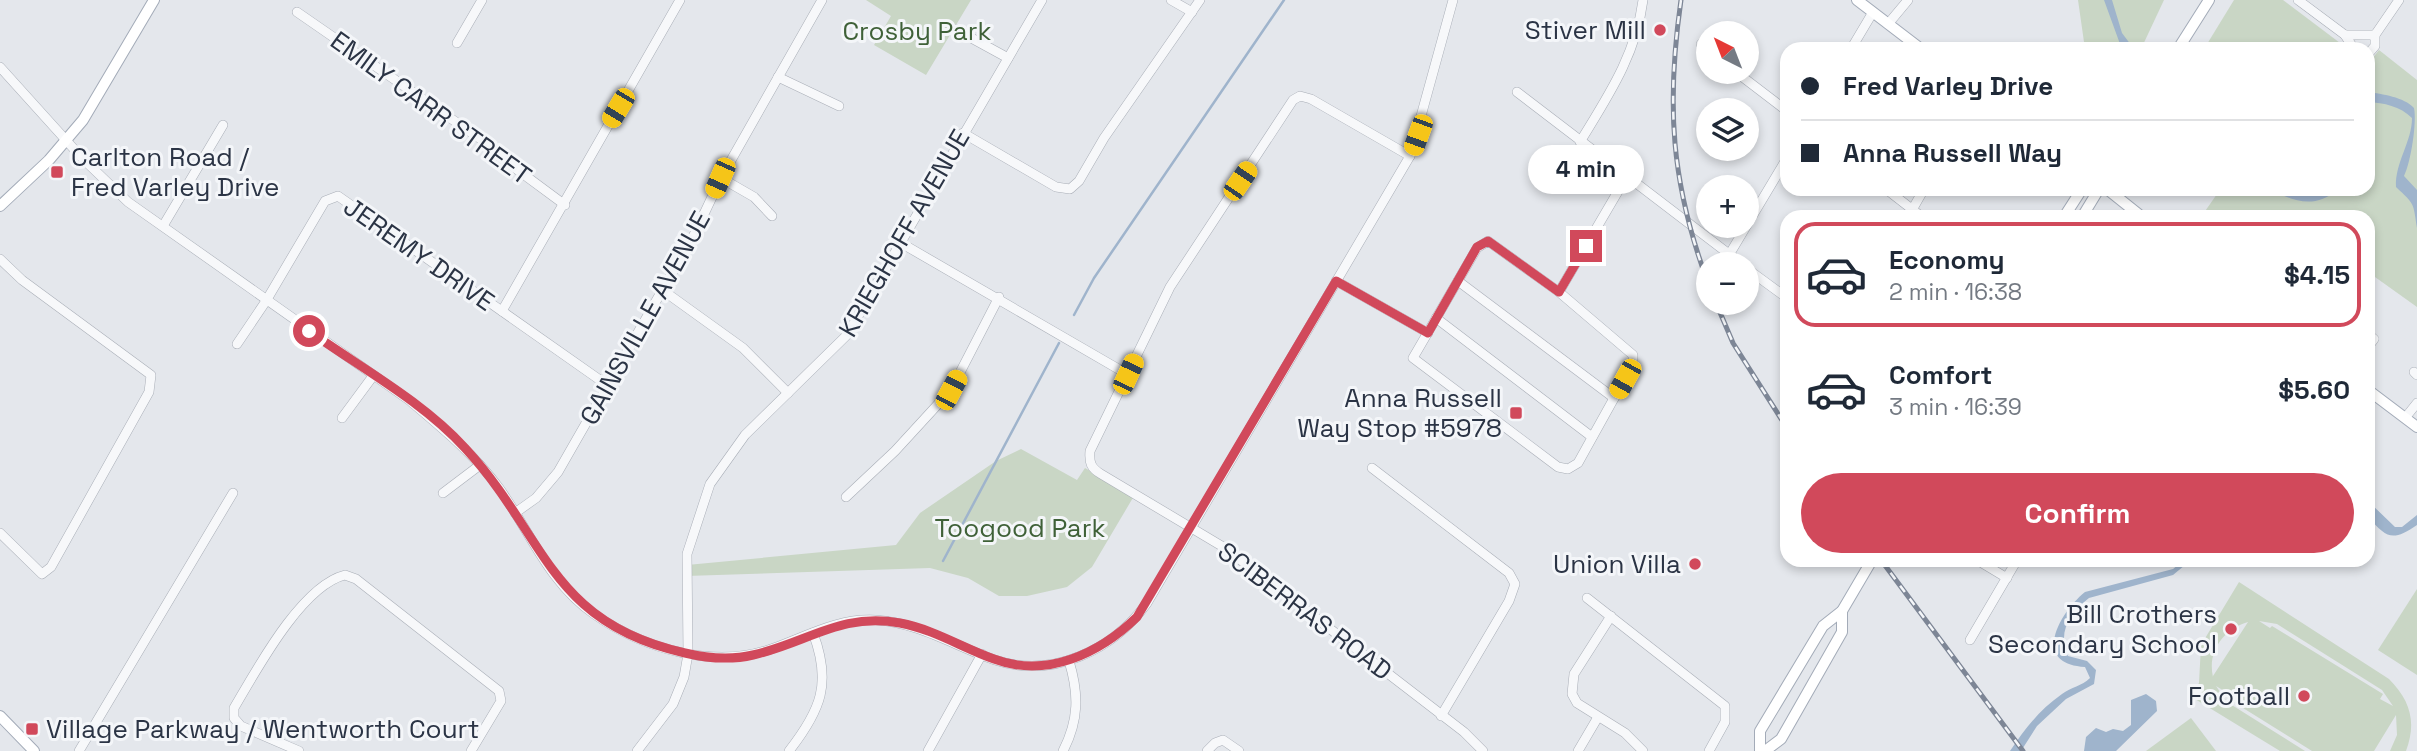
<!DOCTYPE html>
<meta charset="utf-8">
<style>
:root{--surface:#fff;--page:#f6f6f7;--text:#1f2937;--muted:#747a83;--line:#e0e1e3;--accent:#d1495b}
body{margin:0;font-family:"Space Grotesk",sans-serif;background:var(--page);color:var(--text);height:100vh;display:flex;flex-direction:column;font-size:26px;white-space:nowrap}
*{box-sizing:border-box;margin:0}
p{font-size:23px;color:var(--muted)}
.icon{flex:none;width:38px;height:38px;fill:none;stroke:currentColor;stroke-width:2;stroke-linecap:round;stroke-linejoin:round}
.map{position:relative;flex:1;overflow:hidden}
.drawer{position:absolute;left:1780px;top:210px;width:595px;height:357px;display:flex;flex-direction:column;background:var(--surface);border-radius:21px;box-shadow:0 4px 10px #0003}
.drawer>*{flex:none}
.top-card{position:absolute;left:1780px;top:42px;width:595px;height:154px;border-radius:21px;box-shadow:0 4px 10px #0003;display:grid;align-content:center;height:154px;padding:0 21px;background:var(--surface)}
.needle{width:46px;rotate:318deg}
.fabs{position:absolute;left:1696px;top:21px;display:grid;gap:14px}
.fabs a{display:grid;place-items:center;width:63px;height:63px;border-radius:50%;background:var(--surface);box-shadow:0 4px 10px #0003;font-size:35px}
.end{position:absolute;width:32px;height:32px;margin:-16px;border:9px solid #d1495b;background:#fff;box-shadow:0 0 0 4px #fff}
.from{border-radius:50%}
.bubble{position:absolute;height:49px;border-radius:24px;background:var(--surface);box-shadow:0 4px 10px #0003;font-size:23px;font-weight:600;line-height:49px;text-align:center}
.car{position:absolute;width:21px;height:42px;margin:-21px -10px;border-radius:9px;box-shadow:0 0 5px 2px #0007;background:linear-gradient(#f5c518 24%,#345 0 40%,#f5c518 0 76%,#345 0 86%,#f5c518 0)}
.top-card b{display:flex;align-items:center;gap:24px;height:66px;font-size:26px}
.top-card b+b{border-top:2px solid var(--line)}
.top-card i{width:18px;height:18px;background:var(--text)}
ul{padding:12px 0 0;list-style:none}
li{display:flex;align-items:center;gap:21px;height:105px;margin:0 14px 10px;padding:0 7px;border:4px solid transparent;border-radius:21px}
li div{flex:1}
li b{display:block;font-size:26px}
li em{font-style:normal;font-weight:600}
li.current{border-color:var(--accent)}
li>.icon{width:63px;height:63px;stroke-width:1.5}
.cta{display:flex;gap:14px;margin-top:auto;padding:14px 21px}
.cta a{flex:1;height:80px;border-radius:42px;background:var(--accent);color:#fff;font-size:28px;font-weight:600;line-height:80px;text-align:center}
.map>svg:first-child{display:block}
.green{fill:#c9d6c5;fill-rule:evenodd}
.water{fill:#9fb4cc}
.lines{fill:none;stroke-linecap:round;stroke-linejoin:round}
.stream{stroke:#9fb4cc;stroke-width:2.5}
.minor-casing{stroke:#a9aeb7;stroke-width:10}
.major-casing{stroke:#a3abb8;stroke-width:12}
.minor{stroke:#f7f8fa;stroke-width:9}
.major{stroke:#fff;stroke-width:10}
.rail-casing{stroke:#7d8696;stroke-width:5}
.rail{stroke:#f4f6f9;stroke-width:2.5;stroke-dasharray:8;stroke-linecap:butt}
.route{stroke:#d1495b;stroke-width:9}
.poi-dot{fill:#d1495b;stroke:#f4f6f9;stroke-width:2.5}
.labels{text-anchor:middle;stroke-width:6;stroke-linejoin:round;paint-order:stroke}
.poi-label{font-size:26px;fill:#2b3445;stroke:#f4f6f9;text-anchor:end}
.park-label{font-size:26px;fill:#3f6138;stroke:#f4f6f9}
.street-label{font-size:26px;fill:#2b3445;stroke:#f4f6f9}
</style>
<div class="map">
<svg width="2417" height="751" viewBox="0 0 2417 751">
<rect width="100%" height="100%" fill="#e4e7ec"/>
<g class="green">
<polygon points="866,0 971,0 926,75 874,45 891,16"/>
<polygon points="2078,0 2164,0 2141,49 2085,49"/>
<polygon points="2234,0 2283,0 2348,49 2204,49"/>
<polygon points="2379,50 2417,80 2417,307 2368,272 2368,217 2201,217 2217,194 2211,189 2368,189 2368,64"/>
<polygon points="1021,449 1077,480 1085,468 1134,496 1092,567 1067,587 1027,596 999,596 968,578 930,568 686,576 687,565 896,545 920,513 996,461"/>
<path d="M2239 582 2389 679C2410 700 2417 722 2406 751H2390L2397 735 2396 715 2374 751H2312L2227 698 2229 694 2216 686 2227 702 2305 751H2280L2190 696 2199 683 2201 645ZM2259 621 2277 624 2382 690 2393 706 2380 699 2383 694 2272 626 2270 628ZM2248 622 2213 676V677C2207 651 2224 629 2248 622Z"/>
<polygon points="2417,589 2417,675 2378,650"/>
<polygon points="2191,718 2216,751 2146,751"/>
</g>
<g class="water">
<polygon points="2104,0 2112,0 2122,33 2134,49 2124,49 2120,44"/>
<path d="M2368 92C2382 94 2404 97 2414 108 2417 122 2411 162 2404 176L2417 190V228C2413 202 2415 205 2396 187 2395 162 2412 142 2412 118 2400 106 2384 103 2368 102Z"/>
<path d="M2268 189H2290L2309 194 2339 189C2313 210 2295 201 2268 189Z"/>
<path d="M2368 501 2395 527H2402L2417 515V525C2392 542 2387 538 2368 517Z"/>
<path d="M2184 560H2191L2173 575 2089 598C2070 613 2057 632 2068 656L2087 661 2096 670 2094 684 2066 699 2037 726 2021 751H2010C2025 729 2039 710 2062 694 2071 687 2082 686 2090 678L2085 667C2030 664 2060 612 2085 592L2173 569Z"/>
<polygon points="2146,694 2156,701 2157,711 2116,751 2084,751 2086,737 2096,728 2106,732 2113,729 2123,731 2131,725 2131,700"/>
</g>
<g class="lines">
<g class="stream">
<polyline points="1074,315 1094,278 1284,0"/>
<polyline points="943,561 1059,343"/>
</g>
<defs>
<g id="minor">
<polyline points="1171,0 1192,12"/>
<polyline points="2298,0 2345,35 2354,49"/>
<polyline points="297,12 482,140 492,151 565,205"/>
<polyline points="1888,24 1908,0"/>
<polyline points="955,29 1008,58"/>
<polyline points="2345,35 2375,35"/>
<polyline points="457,43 482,0"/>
<polyline points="1701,44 1708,50"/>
<polyline points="1851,49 1873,12"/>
<polyline points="2368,54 2375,46 2375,35 2399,0"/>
<path d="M0 67 83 159 128 202 409 400C442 428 473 453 499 488 530 531 548 582 594 614 644 649 715 670 774 648 807 636 839 618 875 620 918 622 955 646 995 660 1053 679 1113 650 1147 603L1410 156 1453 0"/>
<polyline points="1736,72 1787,111"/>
<polyline points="778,77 839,106"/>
<polyline points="1517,92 1742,264"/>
<polyline points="963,133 1056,187 1070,189 1079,181 1104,138 1200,0"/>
<path d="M1580 142C1608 96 1636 55 1643 0"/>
<path d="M1410 156 1311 99 1300 96 1293 100 1170 287 1090 451C1089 463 1091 468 1101 474L1225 548 1464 732 1483 751"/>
<polyline points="721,178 754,197 772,216"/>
<polyline points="1886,189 1922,217"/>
<polyline points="1908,217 1924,189"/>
<polyline points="163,226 223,125"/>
<polygon points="1488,241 1559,292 1633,355 1633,364 1578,463 1568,469 1558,467 1413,358 1477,248"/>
<polyline points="901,243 1127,374"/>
<polyline points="1729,255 1787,158"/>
<polyline points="0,259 22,280 151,375 149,392 51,567 42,574 0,533"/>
<polyline points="1746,268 1787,298"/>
<polyline points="1336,281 1428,333"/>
<polyline points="1458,281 1614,398"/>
<polyline points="661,289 743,348 788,393"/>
<polyline points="1559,292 1627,176"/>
<polyline points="502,311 680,0"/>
<polyline points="1436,318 1592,437"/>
<polyline points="2368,334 2374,339 2368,347"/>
<polyline points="237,344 266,301 325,201 338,196 607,385"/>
<polyline points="2414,372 2417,375"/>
<polyline points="342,418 373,376"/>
<polyline points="2405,418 2417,403"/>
<polyline points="1372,468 1509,573 1515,584 1509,601 1441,716"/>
<polyline points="443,493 480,465"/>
<polyline points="846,497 895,451 951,390 999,297"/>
<polyline points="515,513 536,498 558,472 695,233 721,178 822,0"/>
<polyline points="1977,560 2007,578"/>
<polyline points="1587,598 1725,706 1725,722 1709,751"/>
<polyline points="1611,616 1574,674 1572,694 1577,703 1625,733 1643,751"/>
<polyline points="1970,640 2017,560"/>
<polyline points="79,751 233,493"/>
<path d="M299 751 241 726 234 718V708C256 671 301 586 345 575L356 579 499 691 501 701 471 751"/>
<polyline points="637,751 673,704 684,677 688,654 687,554 710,484 745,435 847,335 1042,0"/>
<path d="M789 751C821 710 832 683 813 633"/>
<polyline points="928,751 982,654"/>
<path d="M1063 751C1079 720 1079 694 1069 661"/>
<polyline points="1207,751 1215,743 1223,740 1239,751"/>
<polyline points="1578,751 1598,717"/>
</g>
<g id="major">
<polyline points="1857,0 1921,49"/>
<polyline points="2178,49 2209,0"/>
<polyline points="2107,189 2142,217"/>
<polyline points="0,206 49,160 83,120 154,0"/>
<polyline points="2064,217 2082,189"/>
<polyline points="2082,217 2099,189"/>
<polyline points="2368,390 2417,427"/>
<polyline points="0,716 34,751"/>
<polyline points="1760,751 1760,731 1823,626 1842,611 1872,560"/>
<polyline points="1765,751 1781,739 1842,632 1842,611"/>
</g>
</defs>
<use href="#minor" class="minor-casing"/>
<use href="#major" class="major-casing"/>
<use href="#minor" class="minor"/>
<use href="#major" class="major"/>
<defs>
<g id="rail">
<path d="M1681 0C1666 105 1671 183 1708 283"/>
<polyline points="1716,303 1733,343 1787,428"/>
<polyline points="1881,560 2023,751"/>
</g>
</defs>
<use href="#rail" class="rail-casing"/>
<use href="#rail" class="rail"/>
</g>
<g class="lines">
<path class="route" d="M309 331C361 368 422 401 465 448 546 535 549 623 685 653 706 658 732 660 753 655 807 643 841 612 900 623 933 629 963 648 994 659 1047 679 1100 653 1137 617L1336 281 1428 333 1477 247 1488 241 1559 292 1586 246"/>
</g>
<g class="poi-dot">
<circle cx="1660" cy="30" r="7"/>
<rect x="50" y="165" width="14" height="14" rx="3.5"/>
<rect x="1509" y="406" width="14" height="14" rx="3.5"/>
<circle cx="1695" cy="564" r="7"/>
<circle cx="2231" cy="629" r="7"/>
<circle cx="2304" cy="696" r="7"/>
<rect x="25" y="722" width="14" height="14" rx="3.5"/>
</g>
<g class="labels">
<g class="poi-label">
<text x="1646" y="39">Stiver Mill</text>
<text x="71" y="166" text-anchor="start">Carlton Road /<tspan x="71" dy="30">Fred Varley Drive</tspan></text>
<text x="1502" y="407">Anna Russell<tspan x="1502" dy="30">Way Stop #5978</tspan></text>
<text x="1681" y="573">Union Villa</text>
<text x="2217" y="623">Bill Crothers<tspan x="2217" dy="30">Secondary School</tspan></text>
<text x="2290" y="705">Football</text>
<text x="46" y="738" text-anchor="start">Village Parkway / Wentworth Court</text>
</g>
<g class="park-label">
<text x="917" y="40">Crosby Park</text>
<text x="1020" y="537">Toogood Park</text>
</g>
<g class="street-label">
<text transform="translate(431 108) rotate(36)" y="9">EMILY CARR STREET</text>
<text transform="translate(904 233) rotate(-60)" y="9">KRIEGHOFF AVENUE</text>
<text transform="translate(419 254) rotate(35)" y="9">JEREMY DRIVE</text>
<text transform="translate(645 318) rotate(-61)" y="9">GAINSVILLE AVENUE</text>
<text transform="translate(1305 611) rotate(37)" y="9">SCIBERRAS ROAD</text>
</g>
</g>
</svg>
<div class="fabs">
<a><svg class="needle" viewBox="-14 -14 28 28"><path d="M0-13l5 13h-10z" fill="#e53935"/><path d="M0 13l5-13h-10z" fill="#747a83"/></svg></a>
<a><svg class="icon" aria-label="layers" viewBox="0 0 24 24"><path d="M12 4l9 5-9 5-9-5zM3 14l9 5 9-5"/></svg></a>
<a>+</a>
<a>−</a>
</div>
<i class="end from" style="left:309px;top:331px"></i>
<i class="end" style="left:1586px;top:246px"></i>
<div class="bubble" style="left:1528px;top:145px;width:116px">4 min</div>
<i class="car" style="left:618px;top:108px;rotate:211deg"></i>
<i class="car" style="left:1418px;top:135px;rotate:200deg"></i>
<i class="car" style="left:720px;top:178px;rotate:204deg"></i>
<i class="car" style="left:1240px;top:181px;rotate:34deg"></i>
<i class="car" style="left:1128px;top:374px;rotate:25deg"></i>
<i class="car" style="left:1625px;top:379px;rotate:209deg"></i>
<i class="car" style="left:951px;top:390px;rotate:28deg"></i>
<div class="top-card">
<b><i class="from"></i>Fred Varley Drive</b>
<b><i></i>Anna Russell Way</b>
</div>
<section class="drawer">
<ul>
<li class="current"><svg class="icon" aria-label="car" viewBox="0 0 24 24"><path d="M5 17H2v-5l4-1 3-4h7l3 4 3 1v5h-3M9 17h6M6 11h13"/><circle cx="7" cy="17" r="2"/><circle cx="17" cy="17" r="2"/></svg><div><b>Economy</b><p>2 min · 16:38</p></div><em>$4.15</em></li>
<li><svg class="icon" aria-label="car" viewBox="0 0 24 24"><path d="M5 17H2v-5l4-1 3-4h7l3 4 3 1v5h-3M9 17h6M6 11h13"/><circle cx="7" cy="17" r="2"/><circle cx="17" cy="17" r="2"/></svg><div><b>Comfort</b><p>3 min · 16:39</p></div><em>$5.60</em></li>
</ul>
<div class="cta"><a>Confirm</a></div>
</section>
</div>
